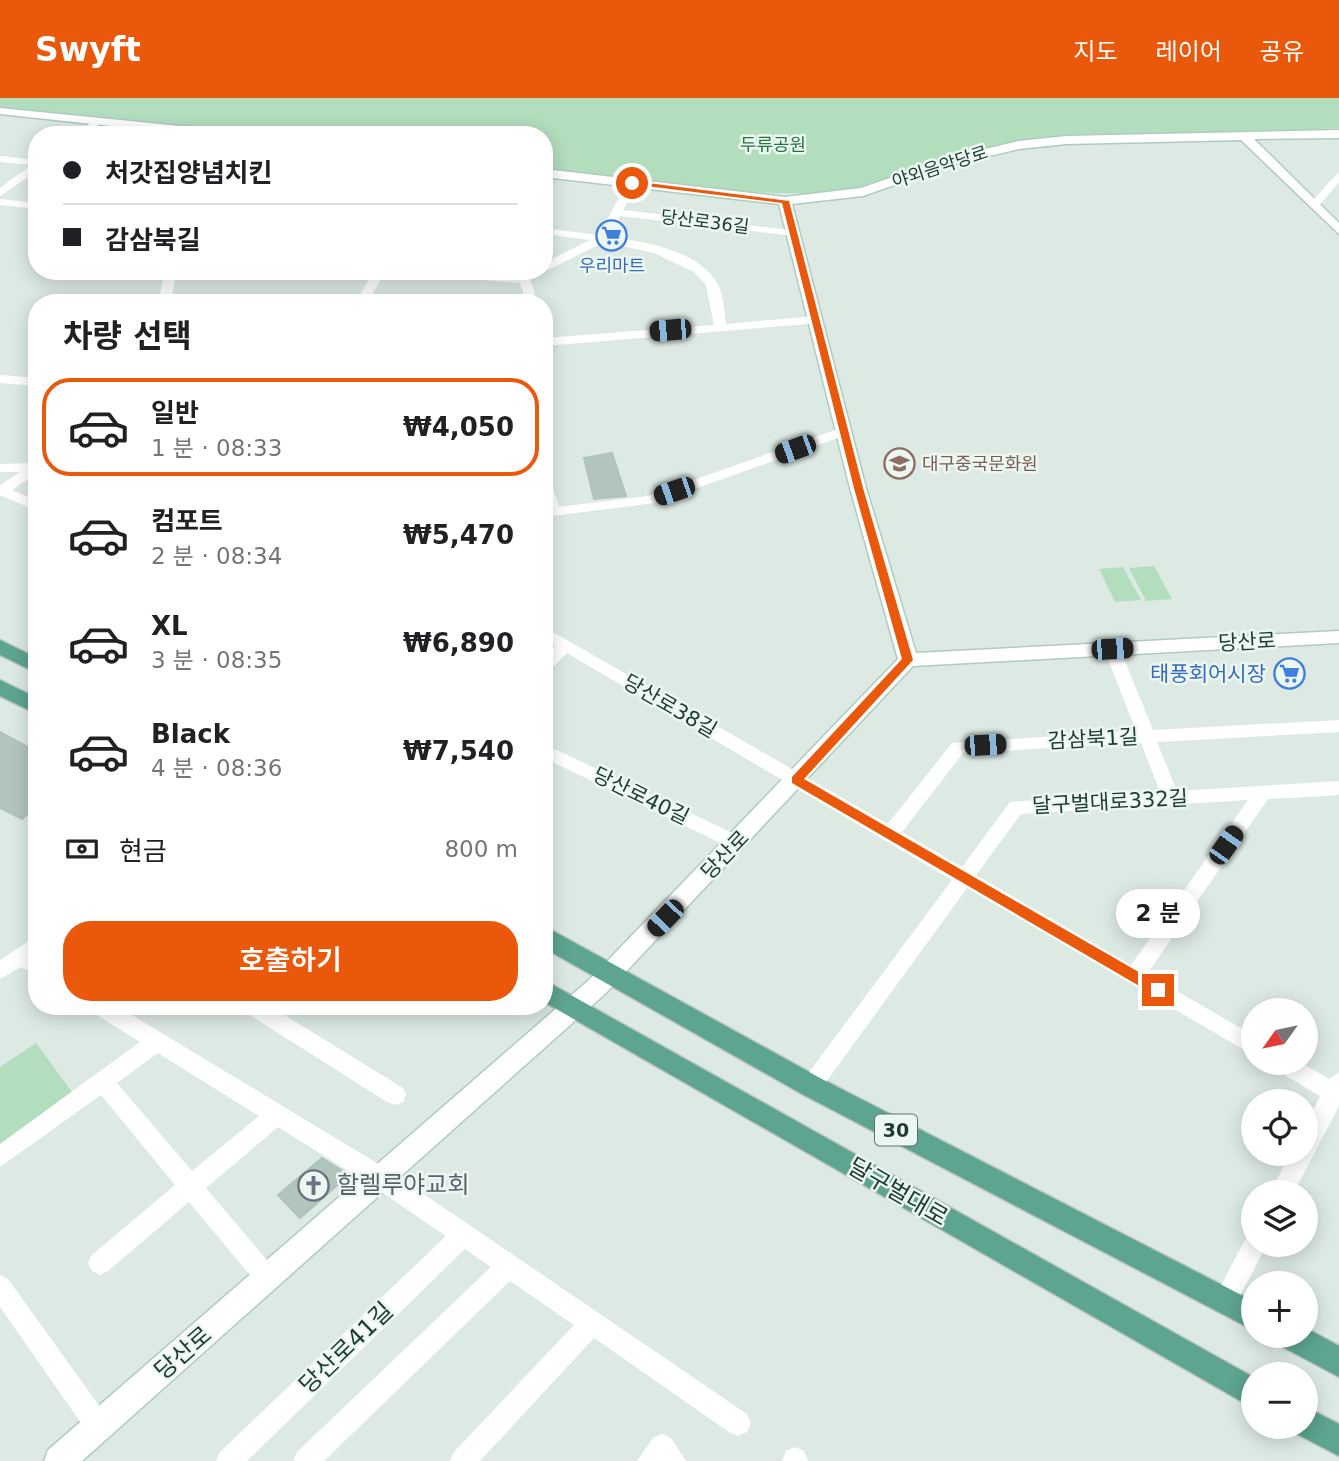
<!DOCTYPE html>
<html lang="ko">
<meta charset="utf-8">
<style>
:root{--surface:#fff;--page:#f6f6f6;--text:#202124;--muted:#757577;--line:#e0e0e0;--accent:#ea580c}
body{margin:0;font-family:"DejaVu Sans","Noto Sans KR",sans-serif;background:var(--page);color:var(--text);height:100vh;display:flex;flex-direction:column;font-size:26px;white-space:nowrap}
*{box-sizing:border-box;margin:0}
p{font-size:23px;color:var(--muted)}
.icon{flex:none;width:38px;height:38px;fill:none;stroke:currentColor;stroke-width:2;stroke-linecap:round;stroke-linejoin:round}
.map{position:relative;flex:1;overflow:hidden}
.panel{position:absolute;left:28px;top:196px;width:525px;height:721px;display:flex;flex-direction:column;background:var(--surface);border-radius:28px;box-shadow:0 4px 18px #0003}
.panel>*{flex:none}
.top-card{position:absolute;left:28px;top:28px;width:525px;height:154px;border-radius:28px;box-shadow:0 4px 18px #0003;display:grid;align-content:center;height:154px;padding:0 35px;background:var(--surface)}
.needle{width:46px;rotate:237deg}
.tools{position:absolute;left:1241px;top:900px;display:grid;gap:14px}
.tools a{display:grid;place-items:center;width:77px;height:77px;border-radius:50%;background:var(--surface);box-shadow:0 4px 18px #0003;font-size:35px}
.end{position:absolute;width:32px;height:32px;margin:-16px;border:9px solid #ea580c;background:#fff;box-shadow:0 0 0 4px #fff}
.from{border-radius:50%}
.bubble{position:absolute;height:49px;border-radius:24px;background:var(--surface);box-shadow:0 4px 18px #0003;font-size:23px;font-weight:600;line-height:49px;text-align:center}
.car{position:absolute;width:21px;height:42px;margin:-21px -10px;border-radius:9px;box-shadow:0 0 5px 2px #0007;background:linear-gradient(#222 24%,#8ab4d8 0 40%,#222 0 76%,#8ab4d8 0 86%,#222 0)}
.top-card b{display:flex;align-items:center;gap:24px;height:66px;font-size:26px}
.top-card b+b{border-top:2px solid var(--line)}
.top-card i{width:18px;height:18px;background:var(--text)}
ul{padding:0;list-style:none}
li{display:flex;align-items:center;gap:21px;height:98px;margin:0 14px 10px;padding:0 21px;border:4px solid transparent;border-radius:28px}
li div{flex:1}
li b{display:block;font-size:26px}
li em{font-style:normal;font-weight:600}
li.selected{border-color:var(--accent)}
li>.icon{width:63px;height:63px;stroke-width:1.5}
h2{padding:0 35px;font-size:32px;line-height:84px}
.pay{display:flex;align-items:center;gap:18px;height:77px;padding:0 35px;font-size:26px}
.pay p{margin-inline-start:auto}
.cta{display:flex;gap:14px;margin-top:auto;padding:14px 35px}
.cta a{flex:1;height:80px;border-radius:28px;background:var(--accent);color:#fff;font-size:28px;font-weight:600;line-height:80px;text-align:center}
header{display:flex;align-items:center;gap:42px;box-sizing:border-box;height:98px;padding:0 35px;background:var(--accent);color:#fff}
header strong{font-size:33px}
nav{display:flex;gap:38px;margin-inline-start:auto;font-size:24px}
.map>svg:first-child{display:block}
.green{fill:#b3debe}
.building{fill:#b2c5bd;stroke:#afc4bb;stroke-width:2}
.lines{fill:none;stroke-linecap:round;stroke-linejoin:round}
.secondary-casing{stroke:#afcbc0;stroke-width:3}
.primary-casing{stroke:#bbc4c2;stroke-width:3}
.street{fill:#fff;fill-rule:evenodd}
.secondary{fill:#fff;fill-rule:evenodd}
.primary{fill:#5da491;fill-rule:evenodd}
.route{fill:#ea580c}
.labels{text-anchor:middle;stroke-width:5;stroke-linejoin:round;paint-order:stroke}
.far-park-label{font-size:18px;fill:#247542;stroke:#edf7f2}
.far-street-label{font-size:18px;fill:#1d3b32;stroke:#edf7f2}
.far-shop-label{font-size:18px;fill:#366cbe;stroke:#edf7f2}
.far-education-label{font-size:18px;fill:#785e54;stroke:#edf7f2;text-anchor:start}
.shield{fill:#edf7f2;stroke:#5b736c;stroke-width:2}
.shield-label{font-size:19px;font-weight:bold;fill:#1d3b32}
.street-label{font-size:21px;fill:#1d3b32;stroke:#edf7f2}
.shop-label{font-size:21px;fill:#366cbe;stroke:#edf7f2;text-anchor:end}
.near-worship-label{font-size:24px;fill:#5b616d;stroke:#edf7f2;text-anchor:start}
.near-street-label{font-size:24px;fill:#1d3b32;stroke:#edf7f2}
</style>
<header>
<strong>Swyft</strong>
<nav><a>지도</a><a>레이어</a><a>공유</a></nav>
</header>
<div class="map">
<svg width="1339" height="1363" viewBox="0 0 1339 1363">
<rect width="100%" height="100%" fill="#ddeae4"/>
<g class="green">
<polygon points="0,0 1339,0 1339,30 1018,44 945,61 861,90 814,96 748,94 544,71 544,37 275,37 8,10 0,9"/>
<polygon points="1154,468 1172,501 1146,503 1129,470"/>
<polygon points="1123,469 1141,502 1115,504 1099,471"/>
<polygon points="36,945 78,1002 0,1059 0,969"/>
</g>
<g class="building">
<polygon points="612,355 626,398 594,401 584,360"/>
<polygon points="0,634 37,654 37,707 22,721 0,710"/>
<polygon points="322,1060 349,1077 300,1120 278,1097"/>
</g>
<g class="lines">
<defs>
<g id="secondary">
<polygon points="0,10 230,33 236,37 194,37 0,16"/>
<polygon points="1339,32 1339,40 1254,41 1339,125 1339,136 1241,42 1066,46 1019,51 955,66 863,98 792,106 866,390 916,555 1339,533 1339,545 913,568 606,895 82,1363 44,1363 48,1352 590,881 898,561 850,390 779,106 544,79 544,71 785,99 861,90 947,60 1019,43 1066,38"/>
</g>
<g id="primary">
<polygon points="0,542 37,560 37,575 0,557"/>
<polygon points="0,582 37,600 37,616 0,598"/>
<polygon points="544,828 820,980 1253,1203 1253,1232 802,996 544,850"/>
<polygon points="544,882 1253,1279 1253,1310 544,904"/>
<polygon points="1306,1230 1339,1248 1339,1279 1279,1247 1275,1237 1306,1237"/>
<polygon points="1306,1309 1339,1326 1339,1358 1295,1335 1293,1328 1306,1328"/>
</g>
</defs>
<use href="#secondary" class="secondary-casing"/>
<use href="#primary" class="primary-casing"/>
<g class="street">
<polygon points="95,21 103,23 87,37 75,37"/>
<polygon points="0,58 37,62 37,73 0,98 0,90 31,67 0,64"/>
<polygon points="1339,74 1339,84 1318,109 1310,109 1310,105"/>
<path d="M632 82 637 85 623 112 798 133V137L794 138 620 118 610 138C645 145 699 151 718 187 724 199 724 213 726 226L816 218 820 219V225L544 248V240L714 227 706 187 694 174 654 155 604 144 548 172 543 173 544 165 590 142 544 136V130L599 137 627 85Z"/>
<polygon points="0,101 37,105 37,111 0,107"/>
<polygon points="165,173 177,173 170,205 158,205"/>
<polygon points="374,173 386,173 367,205 355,205"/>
<polygon points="400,173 453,173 517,178 528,173 543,173 530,181 538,205 526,205 520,185 406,176"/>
<polygon points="0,277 37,280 37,288 0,285"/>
<polygon points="844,329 849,330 849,336 655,405 544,419 544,379 551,383 559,409 648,398"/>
<polygon points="37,365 37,375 12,392 37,403 37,413 0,397 0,387 20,374 0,374 0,366"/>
<path d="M544 529 888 726 952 645 1136 633 1104 551 1112 546 1120 551 1153 632 1339 622V634L1157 644 1177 693 1339 683V697L1268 701 1147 876 1253 937V957L967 790 818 995 811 998 804 995 800 988 804 981 952 782 567 555 550 572 544 574V558L555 548 544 541ZM1141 645 1160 694 1010 704 962 769 902 734 963 655ZM1248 702 1131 867 976 777 1021 716Z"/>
<polygon points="544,646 743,740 746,745 743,750 731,750 544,660"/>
<polygon points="37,838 37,877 21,869 0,881 0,862"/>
<path d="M89 908H117L390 1073 747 1316 751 1325 747 1334 738 1338 729 1334 594 1240 480 1363H450L454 1354 574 1227 510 1183 324 1363H293L297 1354 491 1169 465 1151 247 1363H216L220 1354 446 1138 374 1089 278 1029 206 1090 276 1173 280 1181 276 1189 268 1193 260 1189 189 1104 108 1173 100 1177 92 1173 88 1165 92 1157 175 1087 101 997 0 1069V1046L140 944 92 914ZM158 955 259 1018 192 1073 117 985Z"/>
<polygon points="242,908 270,908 403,990 406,997 403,1004 395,1007 387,1004 245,914"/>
<polygon points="1271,964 1300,964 1329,981 1339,974 1339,1008 1294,1094 1271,1094 1290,1055 1306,1055 1306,1027 1320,998 1274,971"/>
<polygon points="1253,1135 1253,1146 1266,1146 1263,1154 1233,1211 1225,1215 1217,1211 1213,1203 1217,1195 1247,1138"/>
<polygon points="0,1177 8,1181 108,1320 112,1329 108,1338 99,1342 90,1338 0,1209"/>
<polygon points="662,1336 671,1340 686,1363 637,1363 653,1340"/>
<polygon points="795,1349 804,1353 808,1363 782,1363 786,1353"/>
</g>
<use href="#secondary" class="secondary"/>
<use href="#primary" class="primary"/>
</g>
<polygon class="route" points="632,83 789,103 863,390 913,562 804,681 1163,888 1163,896 1153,896 792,685 792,679 902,561 854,390 782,105 630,86"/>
<defs>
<symbol id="supermarket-ring" viewBox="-11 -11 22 22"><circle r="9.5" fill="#edf7f2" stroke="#3f7fe0" stroke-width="1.5"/><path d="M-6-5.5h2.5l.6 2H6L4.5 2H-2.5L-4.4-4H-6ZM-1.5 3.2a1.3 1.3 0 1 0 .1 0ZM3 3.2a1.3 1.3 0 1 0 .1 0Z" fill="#3f7fe0"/></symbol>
<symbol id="school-ring" viewBox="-11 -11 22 22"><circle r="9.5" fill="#edf7f2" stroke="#8d6e63" stroke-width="1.5"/><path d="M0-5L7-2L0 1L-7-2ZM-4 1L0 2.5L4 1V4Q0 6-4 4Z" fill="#8d6e63"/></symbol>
<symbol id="church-ring" viewBox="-11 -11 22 22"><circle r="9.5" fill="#edf7f2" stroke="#6b7280" stroke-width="1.5"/><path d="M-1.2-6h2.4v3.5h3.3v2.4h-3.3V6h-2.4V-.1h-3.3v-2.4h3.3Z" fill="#6b7280"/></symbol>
</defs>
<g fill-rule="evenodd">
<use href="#supermarket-ring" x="594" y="120" width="35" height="35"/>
<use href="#school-ring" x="882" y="348" width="35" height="35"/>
<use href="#supermarket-ring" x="1272" y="558" width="35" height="35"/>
<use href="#church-ring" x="296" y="1070" width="35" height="35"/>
</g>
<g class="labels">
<g class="far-park-label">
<text x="773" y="53">두류공원</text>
</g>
<g class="far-street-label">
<text transform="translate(940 69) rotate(-18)" y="6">야외음악당로</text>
<text transform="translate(705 124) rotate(7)" y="6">당산로36길</text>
</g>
<g class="far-shop-label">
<text x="612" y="174">우리마트</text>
</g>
<g class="far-education-label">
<text x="922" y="372">대구중국문화원</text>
</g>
<rect class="shield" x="875" y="1016.5" width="42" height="31" rx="5"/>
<g class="shield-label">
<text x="896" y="1039">30</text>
</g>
<g class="street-label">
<text transform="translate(1247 544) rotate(-3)" y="7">당산로</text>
<text transform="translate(670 608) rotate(30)" y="7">당산로38길</text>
<text transform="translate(1093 641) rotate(-3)" y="7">감삼북1길</text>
<text transform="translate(641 698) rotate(26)" y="7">당산로40길</text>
<text transform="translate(1110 704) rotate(-3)" y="7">달구벌대로332길</text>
<text transform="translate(725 757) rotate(-46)" y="7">당산로</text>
</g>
<g class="shop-label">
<text x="1266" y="583">태풍회어시장</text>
</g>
<g class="near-worship-label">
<text x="337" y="1095">할렐루야교회</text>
</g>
<g class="near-street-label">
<text transform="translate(898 1094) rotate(30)" y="8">달구벌대로</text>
<text transform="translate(346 1250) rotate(-44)" y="8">당산로41길</text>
<text transform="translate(183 1255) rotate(-41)" y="8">당산로</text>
</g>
</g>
</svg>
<div class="tools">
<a><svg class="needle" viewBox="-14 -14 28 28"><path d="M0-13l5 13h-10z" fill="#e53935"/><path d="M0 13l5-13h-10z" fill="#757577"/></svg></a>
<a><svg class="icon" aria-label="locate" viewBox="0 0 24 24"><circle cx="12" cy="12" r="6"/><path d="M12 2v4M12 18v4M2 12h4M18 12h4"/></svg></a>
<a><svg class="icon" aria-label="layers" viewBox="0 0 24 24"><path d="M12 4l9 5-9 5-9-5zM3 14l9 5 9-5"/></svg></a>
<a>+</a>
<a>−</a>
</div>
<i class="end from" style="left:632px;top:85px"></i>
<i class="end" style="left:1158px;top:892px"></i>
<div class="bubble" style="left:1116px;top:791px;width:84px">2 분</div>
<i class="car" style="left:670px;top:232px;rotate:265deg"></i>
<i class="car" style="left:795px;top:351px;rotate:250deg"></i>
<i class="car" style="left:674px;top:393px;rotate:251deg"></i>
<i class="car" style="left:1112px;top:551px;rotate:87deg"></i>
<i class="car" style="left:985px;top:647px;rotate:87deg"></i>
<i class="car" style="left:1226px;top:747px;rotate:35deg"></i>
<i class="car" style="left:665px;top:820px;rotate:224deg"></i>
<div class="top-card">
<b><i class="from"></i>처갓집양념치킨</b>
<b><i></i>감삼북길</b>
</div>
<section class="panel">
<h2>차량 선택</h2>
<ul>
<li class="selected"><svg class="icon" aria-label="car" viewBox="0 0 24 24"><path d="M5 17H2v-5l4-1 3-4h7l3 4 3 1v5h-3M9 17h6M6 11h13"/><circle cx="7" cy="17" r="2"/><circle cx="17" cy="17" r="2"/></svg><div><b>일반</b><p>1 분 · 08:33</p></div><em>₩4,050</em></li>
<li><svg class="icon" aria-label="car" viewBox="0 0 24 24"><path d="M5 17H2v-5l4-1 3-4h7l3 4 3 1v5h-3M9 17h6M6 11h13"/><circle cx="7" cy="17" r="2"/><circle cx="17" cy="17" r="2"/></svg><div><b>컴포트</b><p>2 분 · 08:34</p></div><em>₩5,470</em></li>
<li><svg class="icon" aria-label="car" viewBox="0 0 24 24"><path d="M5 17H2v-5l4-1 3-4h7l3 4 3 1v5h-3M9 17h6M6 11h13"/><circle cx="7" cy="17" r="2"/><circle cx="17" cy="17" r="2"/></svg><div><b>XL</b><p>3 분 · 08:35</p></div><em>₩6,890</em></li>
<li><svg class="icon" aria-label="car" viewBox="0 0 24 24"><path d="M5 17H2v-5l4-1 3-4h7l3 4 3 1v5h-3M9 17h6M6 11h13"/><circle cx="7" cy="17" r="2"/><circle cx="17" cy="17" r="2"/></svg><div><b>Black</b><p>4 분 · 08:36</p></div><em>₩7,540</em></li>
</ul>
<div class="pay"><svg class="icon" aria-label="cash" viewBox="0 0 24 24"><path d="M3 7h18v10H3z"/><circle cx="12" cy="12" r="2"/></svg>현금<p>800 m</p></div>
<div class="cta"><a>호출하기</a></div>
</section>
</div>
